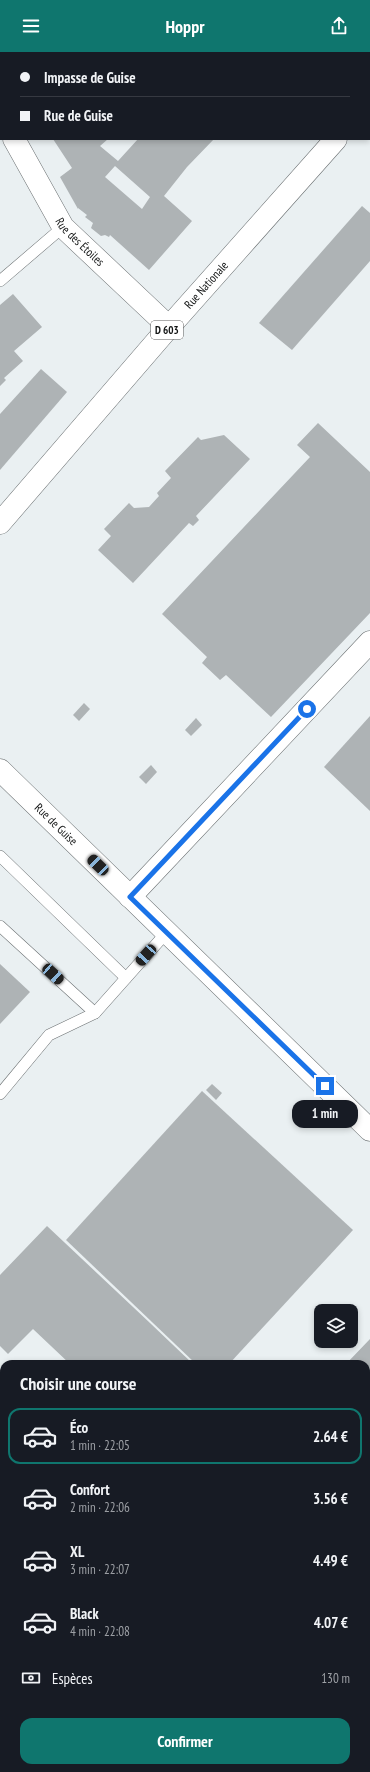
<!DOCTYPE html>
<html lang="fr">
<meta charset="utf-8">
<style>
:root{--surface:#171b24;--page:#242831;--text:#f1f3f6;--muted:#9ea1a6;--line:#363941;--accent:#0f766e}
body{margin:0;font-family:"PT Sans Narrow",sans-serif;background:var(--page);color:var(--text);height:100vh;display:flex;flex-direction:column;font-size:15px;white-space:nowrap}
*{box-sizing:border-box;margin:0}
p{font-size:13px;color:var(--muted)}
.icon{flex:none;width:22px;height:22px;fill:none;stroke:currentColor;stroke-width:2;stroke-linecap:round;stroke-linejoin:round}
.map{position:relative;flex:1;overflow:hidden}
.side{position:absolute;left:0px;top:1308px;width:370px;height:412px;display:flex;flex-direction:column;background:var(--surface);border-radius:12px 12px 0 0;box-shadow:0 2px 6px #0003}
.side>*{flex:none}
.hud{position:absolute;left:0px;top:0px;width:370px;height:88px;box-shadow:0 2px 6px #0003;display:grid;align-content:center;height:88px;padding:0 20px;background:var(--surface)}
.tools{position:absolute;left:314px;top:1252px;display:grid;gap:8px}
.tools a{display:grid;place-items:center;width:44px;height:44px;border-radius:8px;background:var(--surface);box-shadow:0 2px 6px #0003;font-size:20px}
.end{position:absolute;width:18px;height:18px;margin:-9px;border:5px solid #1a73e8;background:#fff;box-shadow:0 0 0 2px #fff}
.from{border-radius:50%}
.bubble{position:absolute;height:28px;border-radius:12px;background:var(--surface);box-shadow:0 2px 6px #0003;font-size:13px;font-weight:700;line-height:28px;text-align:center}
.car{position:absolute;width:12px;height:24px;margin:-12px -6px;border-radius:5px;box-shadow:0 0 3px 1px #0007;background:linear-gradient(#222 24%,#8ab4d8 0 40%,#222 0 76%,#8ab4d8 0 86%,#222 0)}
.hud b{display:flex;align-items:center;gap:14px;height:38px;font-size:15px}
.hud b+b{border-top:1px solid var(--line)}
.hud i{width:10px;height:10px;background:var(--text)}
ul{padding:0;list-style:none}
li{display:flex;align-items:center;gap:12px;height:56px;margin:0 8px 6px;padding:0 12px;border:2px solid transparent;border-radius:12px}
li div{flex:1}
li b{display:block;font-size:15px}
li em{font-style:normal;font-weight:700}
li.current{border-color:var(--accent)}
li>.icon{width:36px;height:36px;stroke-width:1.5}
h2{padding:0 20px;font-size:18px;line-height:48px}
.pay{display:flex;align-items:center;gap:10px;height:44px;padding:0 20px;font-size:15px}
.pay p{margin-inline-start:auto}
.button{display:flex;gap:8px;margin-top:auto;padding:8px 20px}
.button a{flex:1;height:46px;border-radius:12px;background:var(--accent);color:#fff;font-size:16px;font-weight:700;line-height:46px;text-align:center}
header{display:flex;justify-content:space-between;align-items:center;height:52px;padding:0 20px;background:var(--accent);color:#fff;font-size:18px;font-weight:700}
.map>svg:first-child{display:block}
.green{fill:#bce7fa}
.building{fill:#aeb3b5;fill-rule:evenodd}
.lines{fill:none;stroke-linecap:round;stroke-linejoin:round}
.service-casing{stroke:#6a6f71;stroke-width:12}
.minor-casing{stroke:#6a6f71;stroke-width:23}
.tertiary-casing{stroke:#6a6f71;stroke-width:23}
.primary-casing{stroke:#6a6f71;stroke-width:23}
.service{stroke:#fff;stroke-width:11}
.minor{stroke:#fff;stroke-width:22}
.tertiary{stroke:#fff;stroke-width:22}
.primary{stroke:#fff;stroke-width:22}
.route{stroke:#1a73e8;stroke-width:5}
.labels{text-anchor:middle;stroke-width:4;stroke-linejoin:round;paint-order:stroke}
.shield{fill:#fff;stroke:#5a5b5b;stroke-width:1}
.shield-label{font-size:11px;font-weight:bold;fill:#131515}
.street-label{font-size:12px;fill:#131515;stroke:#fff}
</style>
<header><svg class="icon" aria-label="menu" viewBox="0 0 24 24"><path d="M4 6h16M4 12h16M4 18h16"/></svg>Hoppr<svg class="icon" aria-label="share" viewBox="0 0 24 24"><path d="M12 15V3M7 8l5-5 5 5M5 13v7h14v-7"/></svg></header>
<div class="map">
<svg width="370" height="1720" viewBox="0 0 370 1720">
<rect width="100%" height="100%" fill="#eaf0f2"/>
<polygon class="green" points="0,1630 4,1635 4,1716 61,1716 63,1720 0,1720"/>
<g class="building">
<path d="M53 87H108L100 94 118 109 138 87H214L187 115 164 144 192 169 149 218 110 183 109 185 105 183 101 184 91 176 93 171 85 165 87 163 78 156V157L60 125 72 116ZM115 114 150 145 142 157 105 125Z"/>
<polygon points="362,154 370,161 370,209 292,298 259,271"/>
<polygon points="13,242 42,275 14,299 23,309 4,326 6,328 0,334 0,253"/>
<polygon points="41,317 67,340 0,418 0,362"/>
<polygon points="318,371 370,420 370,561 271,665 226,623 220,628 202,611 207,605 162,562 310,405 297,393"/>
<polygon points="224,383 250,407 196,464 199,468 193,474 189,471 133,531 98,498 111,484 104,477 129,451 134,456 149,455 159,444 157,441 171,426 165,419 198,385 201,388"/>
<polygon points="84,651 90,657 79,669 73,663"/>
<polygon points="370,664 370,759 324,715"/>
<polygon points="196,666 202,673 191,684 185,678"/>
<polygon points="151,713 157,720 146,732 139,725"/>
<polygon points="0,912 30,940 0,972"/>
<polygon points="212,1032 222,1041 216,1048 206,1038"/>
<polygon points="202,1039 353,1178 229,1312 196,1312 66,1188"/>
<polygon points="47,1174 150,1271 193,1312 70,1312 33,1277 8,1302 0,1294 0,1223"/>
<polygon points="370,1287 370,1341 368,1343 366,1341 366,1312 346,1312"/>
<polygon points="1,1345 4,1348 4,1406 0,1410"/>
<polygon points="366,1399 370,1400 370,1427 366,1425"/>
<polygon points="0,1557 4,1560 4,1599 2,1598 0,1601"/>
<polygon points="4,1613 4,1621 0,1617"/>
<polygon points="366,1666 370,1668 370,1691 368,1690 366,1697"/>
<polygon points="71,1716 115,1716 117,1720 73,1720"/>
<polygon points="231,1716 270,1716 269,1720 230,1720"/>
</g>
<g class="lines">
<defs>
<g id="service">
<polyline points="0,229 63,175"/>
<polyline points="0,804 126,926"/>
<polyline points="0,874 95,961"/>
<polyline points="0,1042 49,983 95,961 167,880"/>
</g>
<g id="minor">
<polyline points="0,62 1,64"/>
<path id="s1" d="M14 87 63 175 169 275"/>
<path id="s2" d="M0 718 370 1078"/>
<polyline points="130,845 370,590"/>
<polyline points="0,1531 4,1534"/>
<polyline points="139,1716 141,1720"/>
</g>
<g id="tertiary">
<polyline points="0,1478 4,1480"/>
<polyline points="366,1643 370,1645"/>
</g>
<g id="primary">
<polyline points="369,49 370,48"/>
<path id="s3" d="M0 471 169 275 336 87"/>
</g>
</defs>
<use href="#service" class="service-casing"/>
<use href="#minor" class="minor-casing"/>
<use href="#tertiary" class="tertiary-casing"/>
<use href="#primary" class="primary-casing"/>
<use href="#service" class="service"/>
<use href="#minor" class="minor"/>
<use href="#tertiary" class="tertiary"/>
<use href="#primary" class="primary"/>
</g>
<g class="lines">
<polyline class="route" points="307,657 130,845 325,1034"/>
</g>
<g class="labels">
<rect class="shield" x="151" y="269" width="32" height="18" rx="3"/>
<g class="shield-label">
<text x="167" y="282">D 603</text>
</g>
<g class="street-label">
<text dy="4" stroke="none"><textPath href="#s1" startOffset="123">Rue des Étoiles</textPath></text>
<text dy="4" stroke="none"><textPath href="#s3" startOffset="315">Rue Nationale</textPath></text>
<text dy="4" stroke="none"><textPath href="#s2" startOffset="78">Rue de Guise</textPath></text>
</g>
</g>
</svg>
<div class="tools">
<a><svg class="icon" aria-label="layers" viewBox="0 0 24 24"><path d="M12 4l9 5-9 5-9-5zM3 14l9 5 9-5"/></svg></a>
</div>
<i class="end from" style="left:307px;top:657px"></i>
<i class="end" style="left:325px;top:1034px"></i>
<div class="bubble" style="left:292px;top:1048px;width:66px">1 min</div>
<i class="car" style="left:98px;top:813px;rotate:314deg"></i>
<i class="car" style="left:146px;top:903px;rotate:222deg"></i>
<i class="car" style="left:53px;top:922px;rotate:132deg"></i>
<div class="hud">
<b><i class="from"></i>Impasse de Guise</b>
<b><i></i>Rue de Guise</b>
</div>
<section class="side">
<h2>Choisir une course</h2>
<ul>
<li class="current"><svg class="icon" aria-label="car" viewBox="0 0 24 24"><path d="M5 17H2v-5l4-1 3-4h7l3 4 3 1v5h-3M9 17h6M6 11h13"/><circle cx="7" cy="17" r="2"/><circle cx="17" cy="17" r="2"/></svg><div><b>Éco</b><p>1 min · 22:05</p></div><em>2.64 €</em></li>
<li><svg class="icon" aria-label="car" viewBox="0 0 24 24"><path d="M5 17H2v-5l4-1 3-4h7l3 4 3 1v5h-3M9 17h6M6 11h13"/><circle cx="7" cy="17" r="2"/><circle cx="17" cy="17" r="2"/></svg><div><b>Confort</b><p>2 min · 22:06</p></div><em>3.56 €</em></li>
<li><svg class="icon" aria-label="car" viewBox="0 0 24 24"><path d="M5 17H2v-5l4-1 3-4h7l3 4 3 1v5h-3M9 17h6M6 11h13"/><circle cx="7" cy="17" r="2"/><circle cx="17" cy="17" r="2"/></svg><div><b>XL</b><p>3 min · 22:07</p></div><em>4.49 €</em></li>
<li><svg class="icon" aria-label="car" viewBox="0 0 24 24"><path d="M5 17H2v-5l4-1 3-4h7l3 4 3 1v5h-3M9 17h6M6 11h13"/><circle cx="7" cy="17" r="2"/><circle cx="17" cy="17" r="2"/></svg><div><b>Black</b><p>4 min · 22:08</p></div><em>4.07 €</em></li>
</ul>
<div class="pay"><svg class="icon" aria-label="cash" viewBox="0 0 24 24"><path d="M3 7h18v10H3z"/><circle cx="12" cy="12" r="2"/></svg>Espèces<p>130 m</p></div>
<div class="button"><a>Confirmer</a></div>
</section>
</div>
